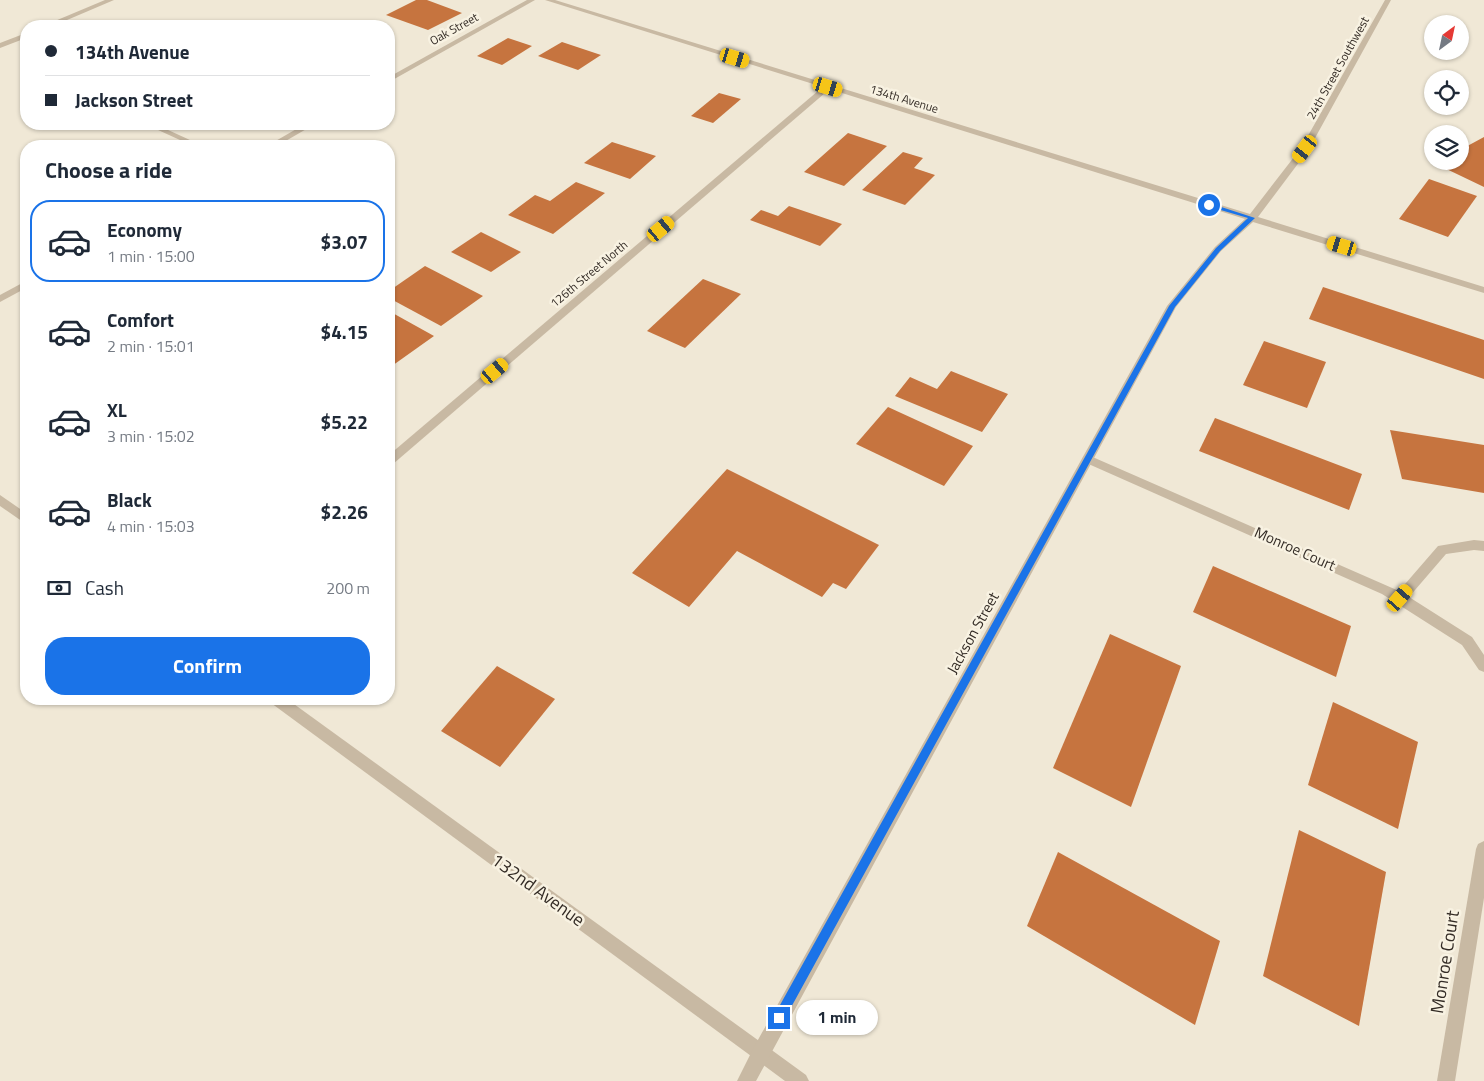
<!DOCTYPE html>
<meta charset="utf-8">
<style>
:root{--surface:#fff;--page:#f2f2f3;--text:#1f2937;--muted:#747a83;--line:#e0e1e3;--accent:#1a73e8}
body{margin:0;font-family:"Titillium Web",sans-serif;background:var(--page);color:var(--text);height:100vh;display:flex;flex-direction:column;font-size:19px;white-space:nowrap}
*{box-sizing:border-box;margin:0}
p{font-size:16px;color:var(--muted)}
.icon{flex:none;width:28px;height:28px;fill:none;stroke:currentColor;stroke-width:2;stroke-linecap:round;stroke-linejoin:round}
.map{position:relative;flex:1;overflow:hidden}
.side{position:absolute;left:20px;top:140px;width:375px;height:565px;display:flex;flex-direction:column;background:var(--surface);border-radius:20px;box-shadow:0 1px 4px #0004}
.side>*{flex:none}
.hud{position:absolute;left:20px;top:20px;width:375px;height:110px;border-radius:20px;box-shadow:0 1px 4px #0004;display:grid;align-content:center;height:110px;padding:0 25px;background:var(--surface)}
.needle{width:32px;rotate:33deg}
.buttons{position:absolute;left:1424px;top:15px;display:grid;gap:10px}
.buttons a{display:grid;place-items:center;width:45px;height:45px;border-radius:50%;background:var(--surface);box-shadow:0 1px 4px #0004;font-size:25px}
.end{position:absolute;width:22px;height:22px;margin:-11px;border:6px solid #1a73e8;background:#fff;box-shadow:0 0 0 2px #fff}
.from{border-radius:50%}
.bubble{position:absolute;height:35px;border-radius:18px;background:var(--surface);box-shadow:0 1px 4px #0004;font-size:16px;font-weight:700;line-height:35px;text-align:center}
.car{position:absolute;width:15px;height:30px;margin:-15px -8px;border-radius:6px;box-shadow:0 0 4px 1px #0007;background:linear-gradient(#f5c518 24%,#345 0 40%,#f5c518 0 76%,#345 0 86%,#f5c518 0)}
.hud b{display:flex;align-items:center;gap:18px;height:48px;font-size:19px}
.hud b+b{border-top:1px solid var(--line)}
.hud i{width:12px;height:12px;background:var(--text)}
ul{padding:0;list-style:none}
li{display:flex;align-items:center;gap:15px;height:82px;margin:0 10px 8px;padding:0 15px;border:2px solid transparent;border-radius:20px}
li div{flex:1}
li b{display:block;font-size:19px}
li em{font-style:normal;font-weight:700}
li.on{border-color:var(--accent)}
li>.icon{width:45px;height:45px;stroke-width:1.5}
h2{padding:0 25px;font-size:22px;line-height:60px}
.pay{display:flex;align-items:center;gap:12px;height:55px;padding:0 25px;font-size:19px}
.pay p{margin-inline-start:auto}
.button{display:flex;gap:10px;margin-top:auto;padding:10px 25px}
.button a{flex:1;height:58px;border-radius:20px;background:var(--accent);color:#fff;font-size:20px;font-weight:700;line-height:58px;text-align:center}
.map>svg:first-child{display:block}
.building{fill:#c6743f}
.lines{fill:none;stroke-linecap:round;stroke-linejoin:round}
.minor{fill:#c8b9a3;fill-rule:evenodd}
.tertiary{fill:#c8b9a3;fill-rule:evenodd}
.route{fill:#1a73e8}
.labels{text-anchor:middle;stroke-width:5;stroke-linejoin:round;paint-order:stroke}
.far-street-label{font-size:12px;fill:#332b25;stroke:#f8f2e2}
.street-label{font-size:15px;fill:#332b25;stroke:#f8f2e2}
.near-street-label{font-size:18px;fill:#332b25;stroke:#f8f2e2}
</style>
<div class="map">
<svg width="1484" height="1081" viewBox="0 0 1484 1081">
<rect width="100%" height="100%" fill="#f0e8d6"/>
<g class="building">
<polygon points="416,0 427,0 462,13 428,30 386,15"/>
<polygon points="508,38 532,46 502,65 477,56"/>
<polygon points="562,42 601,55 578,70 538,56"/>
<polygon points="719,93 741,99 713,123 691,116"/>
<polygon points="848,133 887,146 844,186 804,172"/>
<polygon points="1484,137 1484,187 1436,164 1441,161 1460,161 1460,150"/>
<polygon points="612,142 656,156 630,179 584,163"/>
<polygon points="903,152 923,158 914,168 935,175 905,205 862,190"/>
<polygon points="1429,179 1477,196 1448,237 1399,219"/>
<polygon points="576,182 605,193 553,234 508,215 535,195 550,201"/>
<polygon points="789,206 842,224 820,246 750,220 761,210 778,216"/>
<polygon points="481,232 521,252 491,272 451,252"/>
<polygon points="425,266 483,296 441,326 389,298 389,291"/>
<polygon points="703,279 741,294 685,348 647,331"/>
<polygon points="1323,287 1484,340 1484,379 1309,319"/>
<polygon points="389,311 434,336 389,368"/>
<polygon points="1264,341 1326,362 1307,408 1243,385"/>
<polygon points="951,371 1008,394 982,432 895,396 910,377 937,389"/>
<polygon points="888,407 973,446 944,486 856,444"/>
<polygon points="1215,418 1362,474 1349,510 1199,451"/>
<polygon points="1390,430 1484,445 1484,493 1402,479"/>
<polygon points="727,469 879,545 846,589 833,583 822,597 737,551 689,607 632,573"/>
<polygon points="1213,566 1351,626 1336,677 1193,612"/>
<polygon points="1110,634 1181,666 1131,807 1053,768"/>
<polygon points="497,666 555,699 500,767 441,731"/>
<polygon points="1333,702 1418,742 1398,829 1308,785"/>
<polygon points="1299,830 1386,872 1359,1026 1263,976"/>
<polygon points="1058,852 1220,941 1195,1025 1027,926"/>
</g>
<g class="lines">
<g class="minor">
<polygon points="105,0 114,0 53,26 43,26"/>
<polygon points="527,0 535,0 389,82 389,77"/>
<polygon points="26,33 26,38 0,48 0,43"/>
<polygon points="825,85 832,87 393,464 389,465 389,455"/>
<polygon points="145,124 155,124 203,146 193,146"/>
<polygon points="305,124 315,124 277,146 267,146"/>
<polygon points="26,281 26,288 0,302 0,295"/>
<polygon points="1088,455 1399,591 1438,546 1474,540 1484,541 1484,551 1474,550 1446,554 1409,597 1472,637 1484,655 1484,672 1479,670 1462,645 1382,594 1084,462 1082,459 1084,456"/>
<polygon points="0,495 26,513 26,524 0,506"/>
<polygon points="269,699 287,699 806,1075 809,1081 785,1081 271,703"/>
<polygon points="1484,841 1484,898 1455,1081 1437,1081 1476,849 1478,844"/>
</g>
<polygon class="tertiary" points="545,0 555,0 1250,214 1301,148 1385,0 1391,0 1309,149 1258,217 1484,287 1484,293 1253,222 1221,251 1176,307 756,1081 737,1081 754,1047 1167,306 1215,247 1245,219"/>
</g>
<polygon class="route" points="1209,203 1255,218 1220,251 1175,307 783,1022 779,1024 775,1022 773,1018 775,1014 1169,306 1216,248 1248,218 1207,206"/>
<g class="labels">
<g class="far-street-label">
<text transform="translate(454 29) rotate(-29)" y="4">Oak Street</text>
<text transform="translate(1338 68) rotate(-61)" y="4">24th Street Southwest</text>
<text transform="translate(904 99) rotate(17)" y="4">134th Avenue</text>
<text transform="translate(589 274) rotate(-40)" y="4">126th Street North</text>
</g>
<g class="street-label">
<text transform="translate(1295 549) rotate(24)" y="5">Monroe Court</text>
<text transform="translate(973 633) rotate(-61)" y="5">Jackson Street</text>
</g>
<g class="near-street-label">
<text transform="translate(538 890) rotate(36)" y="6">132nd Avenue</text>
<text transform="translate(1445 962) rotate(-81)" y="6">Monroe Court</text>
</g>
</g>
</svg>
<div class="buttons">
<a><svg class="needle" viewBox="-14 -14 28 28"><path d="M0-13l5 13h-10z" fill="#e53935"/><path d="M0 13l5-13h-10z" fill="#747a83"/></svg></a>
<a><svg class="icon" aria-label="locate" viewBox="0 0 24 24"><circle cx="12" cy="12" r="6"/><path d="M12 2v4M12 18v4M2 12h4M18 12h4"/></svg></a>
<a><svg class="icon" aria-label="layers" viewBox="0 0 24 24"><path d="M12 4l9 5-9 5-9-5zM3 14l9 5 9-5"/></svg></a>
</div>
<i class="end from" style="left:1209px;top:205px"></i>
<i class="end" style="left:779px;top:1018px"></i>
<div class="bubble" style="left:796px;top:1000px;width:82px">1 min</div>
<i class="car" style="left:735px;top:58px;rotate:107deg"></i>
<i class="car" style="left:828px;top:87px;rotate:107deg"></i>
<i class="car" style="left:1305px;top:149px;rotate:217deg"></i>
<i class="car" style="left:661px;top:229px;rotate:50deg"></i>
<i class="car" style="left:1342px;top:246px;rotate:287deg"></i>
<i class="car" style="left:495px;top:371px;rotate:50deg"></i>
<i class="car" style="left:1400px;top:598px;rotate:41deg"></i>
<div class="hud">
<b><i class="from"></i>134th Avenue</b>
<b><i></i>Jackson Street</b>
</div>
<section class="side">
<h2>Choose a ride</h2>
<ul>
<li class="on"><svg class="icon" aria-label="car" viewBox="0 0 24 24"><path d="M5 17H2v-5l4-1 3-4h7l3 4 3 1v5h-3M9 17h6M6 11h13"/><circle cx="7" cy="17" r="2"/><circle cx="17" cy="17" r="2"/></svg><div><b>Economy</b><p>1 min · 15:00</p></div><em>$3.07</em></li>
<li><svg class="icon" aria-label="car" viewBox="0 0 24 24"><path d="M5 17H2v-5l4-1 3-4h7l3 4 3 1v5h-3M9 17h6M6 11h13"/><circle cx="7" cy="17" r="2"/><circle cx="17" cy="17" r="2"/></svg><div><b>Comfort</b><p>2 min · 15:01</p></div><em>$4.15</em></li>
<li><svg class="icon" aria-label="car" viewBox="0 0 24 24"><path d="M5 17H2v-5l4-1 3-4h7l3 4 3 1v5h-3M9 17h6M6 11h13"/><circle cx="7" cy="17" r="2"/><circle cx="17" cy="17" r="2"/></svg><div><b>XL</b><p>3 min · 15:02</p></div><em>$5.22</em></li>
<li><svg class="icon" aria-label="car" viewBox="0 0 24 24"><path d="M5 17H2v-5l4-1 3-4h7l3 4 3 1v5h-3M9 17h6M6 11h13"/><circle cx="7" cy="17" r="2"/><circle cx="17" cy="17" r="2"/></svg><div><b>Black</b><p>4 min · 15:03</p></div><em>$2.26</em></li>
</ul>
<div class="pay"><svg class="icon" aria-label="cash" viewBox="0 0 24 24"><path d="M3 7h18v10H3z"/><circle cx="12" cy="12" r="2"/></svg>Cash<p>200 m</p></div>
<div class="button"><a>Confirm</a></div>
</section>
</div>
